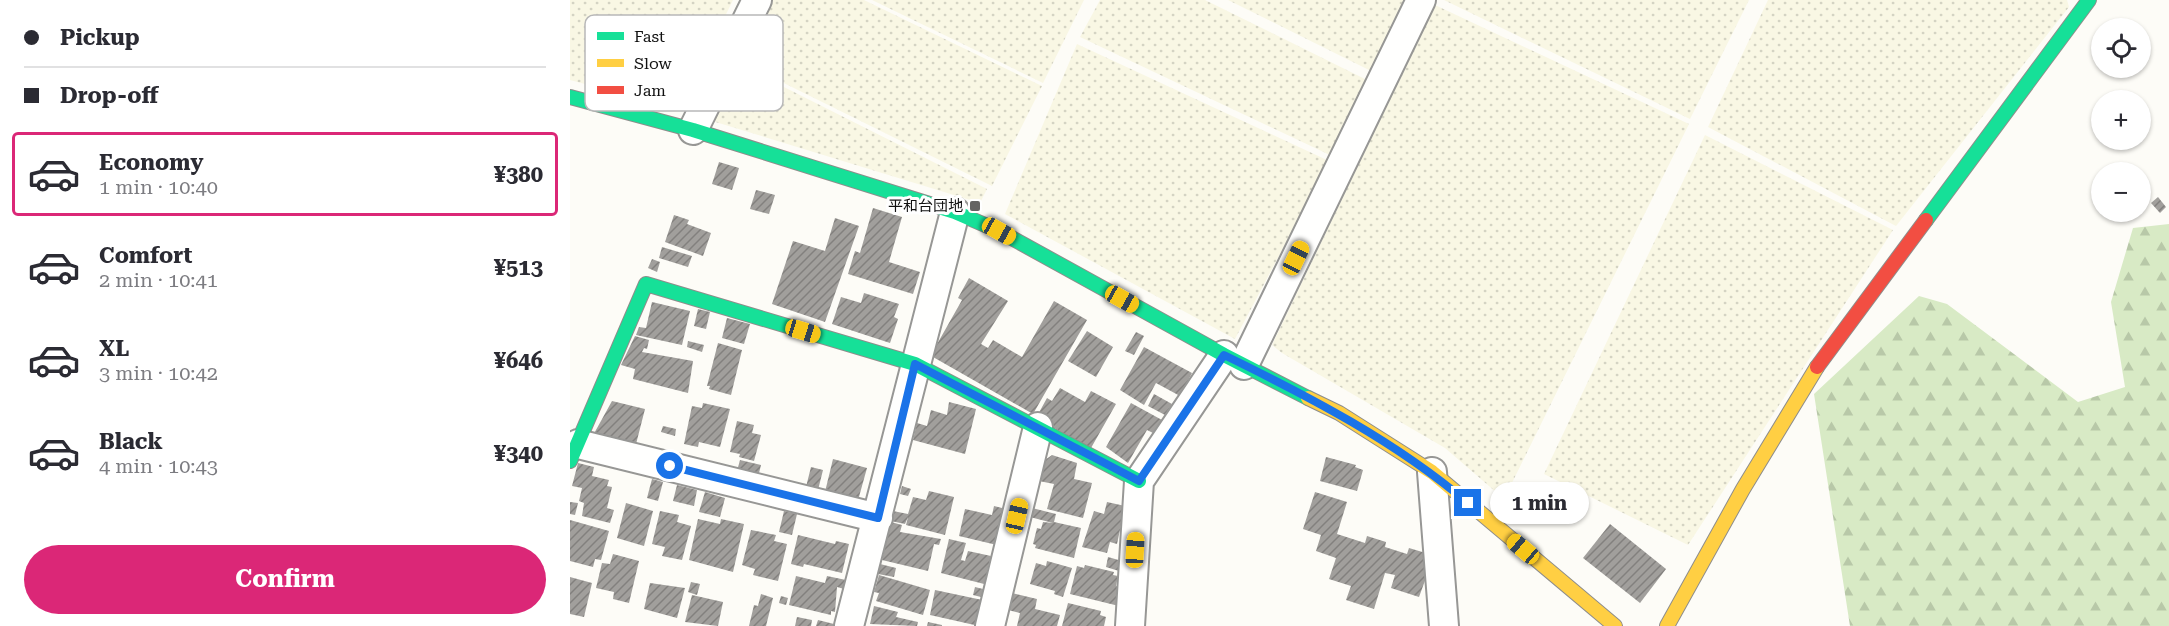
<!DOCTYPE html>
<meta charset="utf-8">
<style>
:root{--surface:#fff;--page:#f7f7f7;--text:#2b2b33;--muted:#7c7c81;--line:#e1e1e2;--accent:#db2777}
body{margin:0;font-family:"Roboto Serif","Noto Sans JP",serif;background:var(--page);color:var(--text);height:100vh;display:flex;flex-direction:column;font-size:22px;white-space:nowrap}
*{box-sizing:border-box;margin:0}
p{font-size:20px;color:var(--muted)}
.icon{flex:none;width:33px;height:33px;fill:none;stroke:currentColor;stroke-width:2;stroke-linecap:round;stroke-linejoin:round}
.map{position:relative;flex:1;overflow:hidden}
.details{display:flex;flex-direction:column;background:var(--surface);width:570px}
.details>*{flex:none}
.top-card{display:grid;align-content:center;height:132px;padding:0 24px;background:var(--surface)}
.fabs{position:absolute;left:1521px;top:18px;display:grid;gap:12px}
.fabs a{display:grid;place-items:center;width:60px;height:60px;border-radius:50%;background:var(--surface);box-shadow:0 2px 4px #0004;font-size:30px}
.end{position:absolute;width:27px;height:27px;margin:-14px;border:8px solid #1a73e8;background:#fff;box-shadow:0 0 0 3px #fff}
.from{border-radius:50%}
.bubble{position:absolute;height:42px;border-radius:21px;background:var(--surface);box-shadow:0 2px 4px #0004;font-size:20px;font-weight:700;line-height:42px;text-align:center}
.car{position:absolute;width:18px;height:36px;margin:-18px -9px;border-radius:8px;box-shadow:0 0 4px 2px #0007;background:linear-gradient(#f5c518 24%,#345 0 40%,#f5c518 0 76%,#345 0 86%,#f5c518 0)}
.top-card b{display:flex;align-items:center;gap:21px;height:57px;font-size:22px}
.top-card b+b{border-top:2px solid var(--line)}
.top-card i{width:15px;height:15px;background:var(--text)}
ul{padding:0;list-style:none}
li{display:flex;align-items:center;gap:18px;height:84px;margin:0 12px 9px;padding:0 12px;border:3px solid transparent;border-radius:6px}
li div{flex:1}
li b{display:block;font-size:22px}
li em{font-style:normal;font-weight:700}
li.selected{border-color:var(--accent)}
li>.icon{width:54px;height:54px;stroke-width:1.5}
.action{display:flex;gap:12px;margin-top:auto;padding:12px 24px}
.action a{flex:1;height:69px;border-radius:36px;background:var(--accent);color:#fff;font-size:24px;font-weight:700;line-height:69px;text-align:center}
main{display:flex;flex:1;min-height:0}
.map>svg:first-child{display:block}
.farmland{fill:url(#farmland-dots)}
.forest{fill:url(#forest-firs)}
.building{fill:url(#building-hatch)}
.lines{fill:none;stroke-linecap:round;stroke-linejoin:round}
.street-casing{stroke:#979795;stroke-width:32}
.fast-casing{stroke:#8e8d8b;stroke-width:16}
.slow-casing{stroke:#8e8d8b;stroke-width:16}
.jam-casing{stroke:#8e8d8b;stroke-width:16}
.street{stroke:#fffffe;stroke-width:28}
.fast{stroke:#16e098;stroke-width:14}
.slow{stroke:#ffcf43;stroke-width:14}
.jam{stroke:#f24e42;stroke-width:14}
.route{stroke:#1a73e8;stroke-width:8}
.poi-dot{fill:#646362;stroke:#fff;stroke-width:2}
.labels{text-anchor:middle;stroke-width:6;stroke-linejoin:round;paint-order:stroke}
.poi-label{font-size:15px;fill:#111;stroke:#fff;text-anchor:end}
.key{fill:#fff;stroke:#b8b8b8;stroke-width:1.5}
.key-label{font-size:16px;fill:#111}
</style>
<main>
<section class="details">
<div class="top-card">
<b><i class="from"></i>Pickup</b>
<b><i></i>Drop-off</b>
</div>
<ul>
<li class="selected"><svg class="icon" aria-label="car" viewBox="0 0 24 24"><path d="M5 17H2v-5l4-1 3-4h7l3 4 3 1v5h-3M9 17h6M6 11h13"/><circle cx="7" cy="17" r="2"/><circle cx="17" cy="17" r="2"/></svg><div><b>Economy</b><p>1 min · 10:40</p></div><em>¥380</em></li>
<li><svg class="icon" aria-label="car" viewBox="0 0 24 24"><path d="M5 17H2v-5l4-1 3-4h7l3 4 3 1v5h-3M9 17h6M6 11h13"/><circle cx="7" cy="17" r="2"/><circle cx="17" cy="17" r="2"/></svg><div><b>Comfort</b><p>2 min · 10:41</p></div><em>¥513</em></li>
<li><svg class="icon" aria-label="car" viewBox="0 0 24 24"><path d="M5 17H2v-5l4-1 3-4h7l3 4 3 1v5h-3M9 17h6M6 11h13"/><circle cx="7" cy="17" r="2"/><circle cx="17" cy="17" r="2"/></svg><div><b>XL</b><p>3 min · 10:42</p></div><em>¥646</em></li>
<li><svg class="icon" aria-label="car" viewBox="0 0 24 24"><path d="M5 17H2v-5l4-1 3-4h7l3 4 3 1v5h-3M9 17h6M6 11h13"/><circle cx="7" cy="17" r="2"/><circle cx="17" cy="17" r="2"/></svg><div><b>Black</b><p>4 min · 10:43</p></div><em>¥340</em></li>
</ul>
<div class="action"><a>Confirm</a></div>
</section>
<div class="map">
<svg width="1599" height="626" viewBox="0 0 1599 626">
<defs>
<pattern id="farmland-dots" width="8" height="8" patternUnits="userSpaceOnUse" patternTransform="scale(1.5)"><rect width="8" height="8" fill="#f9f7e4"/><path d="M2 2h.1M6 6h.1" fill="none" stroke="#d4d3c3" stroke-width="1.8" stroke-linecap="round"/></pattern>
<pattern id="forest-firs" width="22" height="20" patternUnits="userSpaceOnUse" patternTransform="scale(1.5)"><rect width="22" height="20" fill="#d8eac5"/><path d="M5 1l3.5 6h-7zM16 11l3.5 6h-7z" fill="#b8c8a8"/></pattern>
<pattern id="building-hatch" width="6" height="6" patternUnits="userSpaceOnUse" patternTransform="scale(1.5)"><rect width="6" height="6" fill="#a19f9c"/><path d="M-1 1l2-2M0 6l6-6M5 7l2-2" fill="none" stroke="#82807e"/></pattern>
</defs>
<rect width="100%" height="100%" fill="#fdfcf7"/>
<g class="farmland">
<polygon points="0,0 163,0 112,104 48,93 0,80"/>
<polygon points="201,0 294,0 472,86 422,186 171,62"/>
<polygon points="302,0 514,0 473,83"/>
<polygon points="530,0 635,0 799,81 762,156 510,37"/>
<polygon points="658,0 838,0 803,72"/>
<polygon points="874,0 1179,0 1120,119"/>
<polygon points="1198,0 1497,0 1499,7 1326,226 1138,127"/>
<polygon points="865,5 1119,124 934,499 875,448 712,353 702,345"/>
<polygon points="507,44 759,161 665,339 435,214"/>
<polygon points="166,63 417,189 410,203 139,120"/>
<polygon points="1135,135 1323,230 1118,545 974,474"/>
</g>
<polygon class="forest" points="1599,224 1599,626 1280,626 1244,394 1349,296 1377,304 1508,402 1555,387 1541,302 1563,228"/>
<g class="building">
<polygon points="149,162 169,168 162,190 142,184"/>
<polygon points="186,190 205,195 199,214 180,209"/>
<polygon points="1588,197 1596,207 1590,213 1581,203"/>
<polygon points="303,208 332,217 319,262 350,272 343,294 278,274 285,251 290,253"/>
<polygon points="104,215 119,220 117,224 141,233 133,256 95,242"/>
<polygon points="265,218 289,226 255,322 202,304 223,241 255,251"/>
<polygon points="92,247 122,256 118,267 89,258"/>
<polygon points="82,259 90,262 87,272 78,268"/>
<polygon points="399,278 438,301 411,344 418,348 423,340 452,357 484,301 517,320 463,414 363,357 362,353 392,300 388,298"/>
<polygon points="294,293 329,304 324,317 328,319 320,343 262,324 271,297 291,303"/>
<polygon points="82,302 120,311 112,345 66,335 69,327 76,328"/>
<polygon points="128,309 140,312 136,329 124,326"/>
<polygon points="157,318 180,324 174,344 152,338"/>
<polygon points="517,331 543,347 526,377 498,361"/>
<polygon points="566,332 574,336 564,355 555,351"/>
<polygon points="65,336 79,340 77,349 74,348 72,352 123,361 118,393 63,379 65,369 51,365"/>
<polygon points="118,341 134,345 132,352 117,347"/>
<polygon points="148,343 172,350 161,395 139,389 140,386 137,386"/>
<polygon points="574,347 622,373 610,396 586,383 574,405 550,390"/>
<polygon points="490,388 515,402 521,391 546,404 521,448 466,418 477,398 482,401"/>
<polygon points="584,394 602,404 595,415 578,406"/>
<polygon points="42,401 75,409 65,448 43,443 44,437 38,436 36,443 21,439"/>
<polygon points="379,402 406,409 395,454 343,440 347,423 357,426 361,410 377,415"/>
<polygon points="133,403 160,409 150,447 129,442 128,447 114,444 122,406 132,408"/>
<polygon points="561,403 592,420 583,433 577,430 558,463 536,447"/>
<polygon points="167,421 184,425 182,433 191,435 184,461 169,457 170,454 160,452"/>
<polygon points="93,426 106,429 105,436 91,432"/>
<polygon points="482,455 507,463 504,479 522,483 513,518 477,509 484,484 469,481 475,460"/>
<polygon points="756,457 786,465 785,467 793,470 787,491 750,481"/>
<polygon points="263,459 297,468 287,504 254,496"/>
<polygon points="170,460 191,465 188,477 167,471"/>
<polygon points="8,463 24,467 22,476 39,480 37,486 42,487 37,508 44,510 40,523 12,516 14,503 9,501 12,488 2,486"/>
<polygon points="241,467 253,470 247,494 235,491"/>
<polygon points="82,479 93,482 88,501 77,498"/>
<polygon points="107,485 127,490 124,506 103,501"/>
<polygon points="332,486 341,489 338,496 330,494"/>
<polygon points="359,491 384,497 375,535 336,525 338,517 335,524 321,521 323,511 338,514 343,497 356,500"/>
<polygon points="135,492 155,498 150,517 129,512"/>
<polygon points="745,492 777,502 767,534 795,543 797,536 816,542 815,547 837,554 839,548 859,554 855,565 860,567 849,597 821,588 825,575 815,573 804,609 776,600 781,586 759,579 766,558 746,551 751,535 733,529"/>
<polygon points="0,502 8,503 5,515 0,514"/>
<polygon points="537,502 555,506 547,544 540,542 537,553 512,547 524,511 534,514"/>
<polygon points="56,503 83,511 74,546 47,538"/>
<polygon points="424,506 440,510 431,546 389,536 395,509 422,515"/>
<polygon points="462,508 486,514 484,522 511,528 504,558 465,548 466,545 463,544 467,528 471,529 473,522 483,523 460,517"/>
<polygon points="90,511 109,515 107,522 121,526 112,560 92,556 95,547 82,544"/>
<polygon points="214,511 227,514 222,535 209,532"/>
<polygon points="128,519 150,524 151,519 174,524 163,572 119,560"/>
<polygon points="0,520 39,531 31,560 25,559 23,567 0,561"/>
<polygon points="321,522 332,525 330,532 371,539 369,545 364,544 358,571 312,560"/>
<polygon points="1040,524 1096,569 1070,603 1013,558"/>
<polygon points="181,530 206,535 204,541 217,544 208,581 183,575 185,569 172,565"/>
<polygon points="228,535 265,544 266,541 279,544 272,573 234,564 233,567 221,564"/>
<polygon points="379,539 396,543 391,560 395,561 398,551 421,556 417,572 421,573 418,585 371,573"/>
<polygon points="43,554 69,561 59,603 43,599 44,592 26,588 32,563 40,564"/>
<polygon points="538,557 552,561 549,571 536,567"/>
<polygon points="477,561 502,568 493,597 484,594 485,591 460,584 466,563 476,566"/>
<polygon points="310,564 326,568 324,577 308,574"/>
<polygon points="515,565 544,572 543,575 548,576 546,586 549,587 549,606 500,594 507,566 514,568"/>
<polygon points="309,575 360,590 353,615 306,601 309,593 304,592"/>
<polygon points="226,576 255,583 257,576 276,580 274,589 267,587 265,612 261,611 261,615 219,605"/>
<polygon points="0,577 22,583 14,617 0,614"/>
<polygon points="121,582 130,584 127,595 118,592"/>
<polygon points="80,583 115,588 107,618 74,609"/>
<polygon points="405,587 421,591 419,599 403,595"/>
<polygon points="365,590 417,601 409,626 360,615"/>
<polygon points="442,593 467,599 465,609 490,615 487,626 447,626 450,613 438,610"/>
<polygon points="191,594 203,598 196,626 179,626 184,605 188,606"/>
<polygon points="122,595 153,602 148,626 115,622"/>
<polygon points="211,596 218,598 216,605 209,603"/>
<polygon points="498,603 531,611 530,615 536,617 534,626 492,626"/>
<polygon points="304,606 328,612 326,617 348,622 347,626 300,624"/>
<polygon points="227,617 242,620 241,626 225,626"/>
<polygon points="248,620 268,625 268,626 246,626"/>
<polygon points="358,622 372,625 372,626 357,626"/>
</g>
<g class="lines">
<defs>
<g id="street">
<polyline points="123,130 187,0"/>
<polyline points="674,365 851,0"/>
<polyline points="8,444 308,518"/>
<polyline points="862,472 874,626"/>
<polyline points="279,626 385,212"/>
<polyline points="420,626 468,427"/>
<polyline points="560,626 569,481 654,355"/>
</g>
<g id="fast">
<polyline points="0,97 123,130 385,212 429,231 654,355 738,398"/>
<polyline points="1356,220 1519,0"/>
<polyline points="0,461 76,284 345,364 569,481"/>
</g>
<g id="slow">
<polyline points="738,398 769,413 862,472 1045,626"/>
<polyline points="1097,626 1173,489 1247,367"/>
</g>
<polyline id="jam" points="1247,367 1356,220"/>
</defs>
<use href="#street" class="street-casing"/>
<use href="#fast" class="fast-casing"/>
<use href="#slow" class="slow-casing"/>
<use href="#jam" class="jam-casing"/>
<use href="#street" class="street"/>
<use href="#fast" class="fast"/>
<use href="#slow" class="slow"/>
<use href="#jam" class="jam"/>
</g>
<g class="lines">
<path class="route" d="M100 466 308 518 345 364 569 481 654 355C740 397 825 441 898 503"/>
</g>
<rect class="poi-dot" x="399" y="200" width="12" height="12" rx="3"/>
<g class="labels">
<g class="poi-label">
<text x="393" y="211">平和台団地</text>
</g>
</g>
<rect x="15" y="15" width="198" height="96" rx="9" class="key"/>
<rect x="27" y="32" width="27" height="8" fill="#16e098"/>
<rect x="27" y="59" width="27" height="8" fill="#ffcf43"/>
<rect x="27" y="86" width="27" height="8" fill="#f24e42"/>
<g class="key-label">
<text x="64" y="42">Fast</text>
<text x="64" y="69">Slow</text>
<text x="64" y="96">Jam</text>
</g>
</svg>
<div class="fabs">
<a><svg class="icon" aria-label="locate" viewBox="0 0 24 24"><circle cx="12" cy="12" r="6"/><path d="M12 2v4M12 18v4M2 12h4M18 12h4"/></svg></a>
<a>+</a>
<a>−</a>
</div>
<i class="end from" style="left:100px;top:466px"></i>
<i class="end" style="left:898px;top:503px"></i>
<div class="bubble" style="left:920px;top:482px;width:99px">1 min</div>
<i class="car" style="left:429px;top:231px;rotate:119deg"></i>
<i class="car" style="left:726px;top:258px;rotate:26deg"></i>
<i class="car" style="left:552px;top:299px;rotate:119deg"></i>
<i class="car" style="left:233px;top:331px;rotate:107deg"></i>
<i class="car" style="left:447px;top:516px;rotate:13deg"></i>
<i class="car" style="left:953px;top:549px;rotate:310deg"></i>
<i class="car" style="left:565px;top:550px;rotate:3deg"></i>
</div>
</main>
